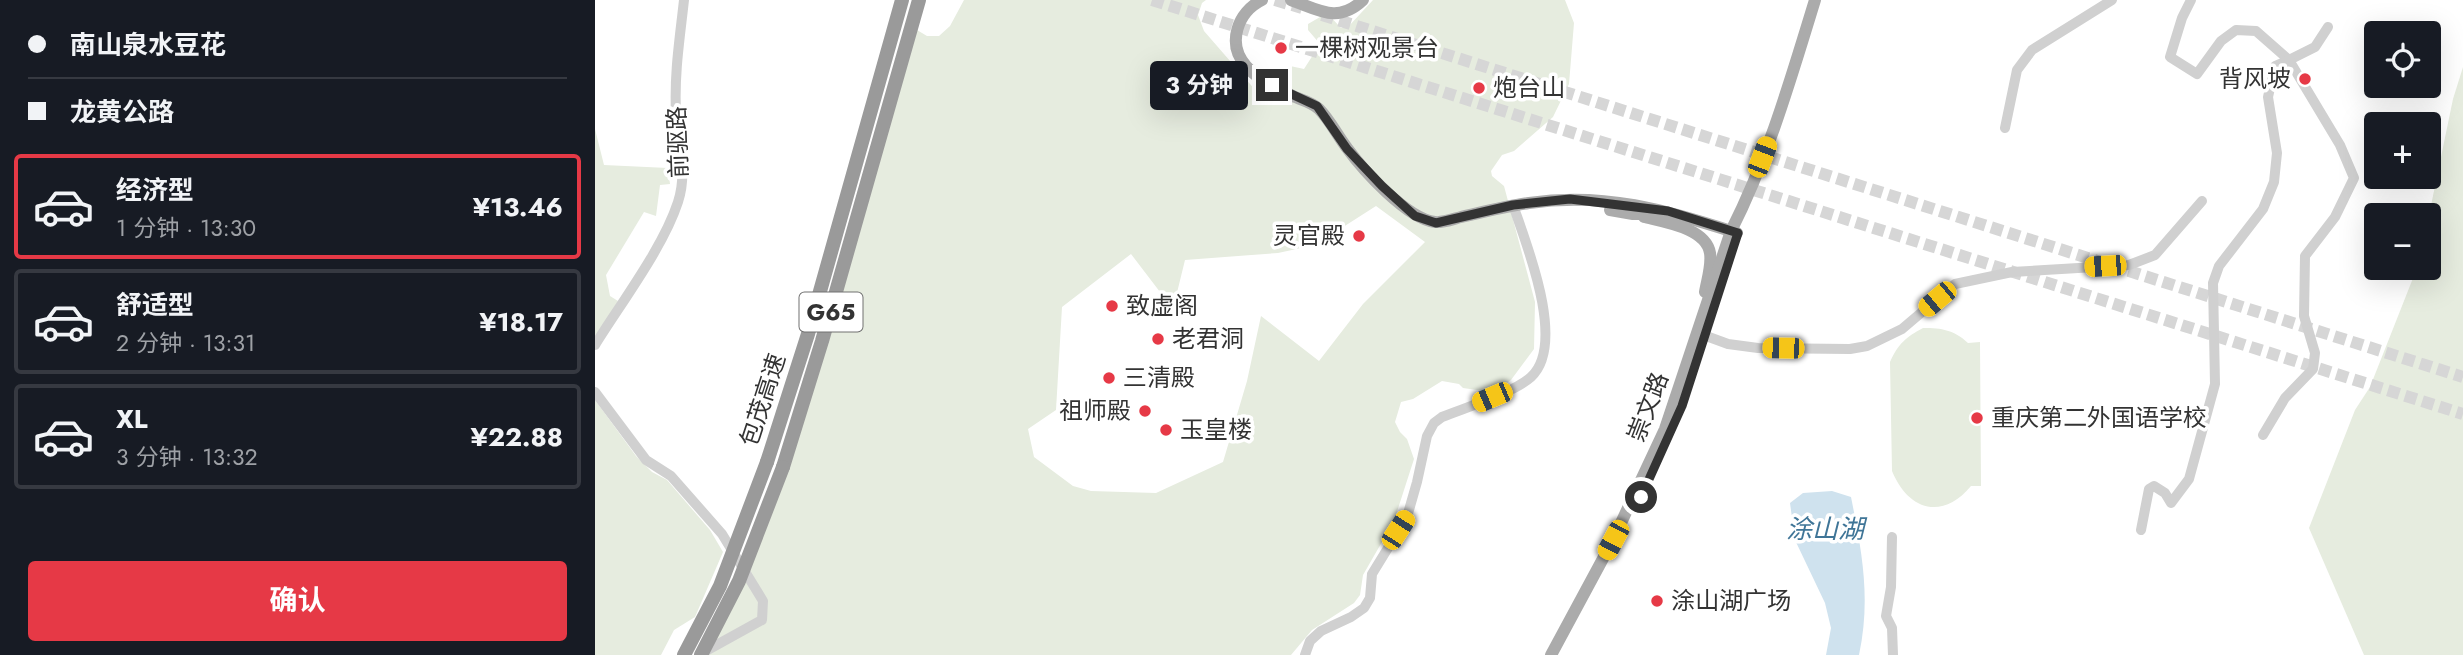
<!DOCTYPE html>
<html lang="zh">
<meta charset="utf-8">
<style>
:root{--surface:#171b24;--page:#20242c;--text:#f1f3f6;--muted:#9ea1a6;--line:#363941;--accent:#e63946}
body{margin:0;font-family:Jost,"Noto Sans SC",sans-serif;background:var(--page);color:var(--text);height:100vh;display:flex;flex-direction:column;font-size:26px;white-space:nowrap}
*{box-sizing:border-box;margin:0}
p{font-size:23px;color:var(--muted)}
.icon{flex:none;width:38px;height:38px;fill:none;stroke:currentColor;stroke-width:2;stroke-linecap:round;stroke-linejoin:round}
.map{position:relative;flex:1;overflow:hidden}
.details{display:flex;flex-direction:column;background:var(--surface);width:595px}
.details>*{flex:none}
.hud{display:grid;align-content:center;height:154px;padding:0 28px;background:var(--surface)}
.buttons{position:absolute;left:1769px;top:21px;display:grid;gap:14px}
.buttons a{display:grid;place-items:center;width:77px;height:77px;border-radius:7px;background:var(--surface);box-shadow:0 7px 28px #0002;font-size:35px}
.end{position:absolute;width:32px;height:32px;margin:-16px;border:9px solid #333;background:#fff;box-shadow:0 0 0 4px #fff}
.from{border-radius:50%}
.bubble{position:absolute;height:49px;border-radius:7px;background:var(--surface);box-shadow:0 7px 28px #0002;font-size:23px;font-weight:700;line-height:49px;text-align:center}
.car{position:absolute;width:21px;height:42px;margin:-21px -10px;border-radius:9px;box-shadow:0 0 5px 2px #0007;background:linear-gradient(#f5c518 24%,#345 0 40%,#f5c518 0 76%,#345 0 86%,#f5c518 0)}
.hud b{display:flex;align-items:center;gap:24px;height:66px;font-size:26px}
.hud b+b{border-top:2px solid var(--line)}
.hud i{width:18px;height:18px;background:var(--text)}
ul{padding:0;list-style:none}
li{display:flex;align-items:center;gap:21px;height:105px;margin:0 14px 10px;padding:0 14px;border:4px solid var(--line);border-radius:7px}
li div{flex:1}
li b{display:block;font-size:26px}
li em{font-style:normal;font-weight:700}
li.active{border-color:var(--accent)}
li>.icon{width:63px;height:63px;stroke-width:1.5}
.primary-button{display:flex;gap:14px;margin-top:auto;padding:14px 28px}
.primary-button a{flex:1;height:80px;border-radius:7px;background:var(--accent);color:#fff;font-size:28px;font-weight:700;line-height:80px;text-align:center}
main{display:flex;flex:1;min-height:0}
.map>svg:first-child{display:block}
.green{fill:#e6ecdf;fill-rule:evenodd}
.water{fill:#cfe2ee}
.lines{fill:none;stroke-linecap:round;stroke-linejoin:round}
.major-tunnel{stroke:#d6d6d6;stroke-width:12;stroke-dasharray:12 6;stroke-linecap:butt}
.minor{stroke:#d0d0d0;stroke-width:10}
.major{stroke:#ababab;stroke-width:12}
.highway{stroke:#9a9a9a;stroke-width:14}
.highway-bridge{stroke:#9a9a9a;stroke-width:14}
.route{stroke:#333;stroke-width:9}
.poi-dot{fill:#e63946;stroke:#fff;stroke-width:2.5}
.labels{text-anchor:middle;stroke-width:7;stroke-linejoin:round;paint-order:stroke}
.shield{fill:#fff;stroke:#707070;stroke-width:2}
.shield-label{font-size:23px;font-weight:bold;fill:#333}
.poi-label{font-size:24px;fill:#333;stroke:#fff;text-anchor:start}
.street-label{font-size:24px;fill:#333;stroke:#fff}
.water-label{font-size:26px;font-style:italic;fill:#3f7597;stroke:#fff}
</style>
<main>
<section class="details">
<div class="hud">
<b><i class="from"></i>南山泉水豆花</b>
<b><i></i>龙黄公路</b>
</div>
<ul>
<li class="active"><svg class="icon" aria-label="car" viewBox="0 0 24 24"><path d="M5 17H2v-5l4-1 3-4h7l3 4 3 1v5h-3M9 17h6M6 11h13"/><circle cx="7" cy="17" r="2"/><circle cx="17" cy="17" r="2"/></svg><div><b>经济型</b><p>1 分钟 · 13:30</p></div><em>¥13.46</em></li>
<li><svg class="icon" aria-label="car" viewBox="0 0 24 24"><path d="M5 17H2v-5l4-1 3-4h7l3 4 3 1v5h-3M9 17h6M6 11h13"/><circle cx="7" cy="17" r="2"/><circle cx="17" cy="17" r="2"/></svg><div><b>舒适型</b><p>2 分钟 · 13:31</p></div><em>¥18.17</em></li>
<li><svg class="icon" aria-label="car" viewBox="0 0 24 24"><path d="M5 17H2v-5l4-1 3-4h7l3 4 3 1v5h-3M9 17h6M6 11h13"/><circle cx="7" cy="17" r="2"/><circle cx="17" cy="17" r="2"/></svg><div><b>XL</b><p>3 分钟 · 13:32</p></div><em>¥22.88</em></li>
</ul>
<div class="primary-button"><a>确认</a></div>
</section>
<div class="map">
<svg width="1868" height="655" viewBox="0 0 1868 655">
<rect width="100%" height="100%" fill="#fff"/>
<g class="green">
<path d="M369 0H611L607 3 603 15 609 31 662 92 685 97 688 93 683 75C691 62 696 67 709 69L725 44 713 30V24L732 13 746 28 753 27 778 0H970L979 23 974 84 958 117 919 151 907 155 896 171 897 176 909 186 940 302 939 349 916 380 907 386 896 392 868 388 864 384 847 381 818 399 806 402 800 422 805 432 812 439 819 459 799 521 768 575 765 595 759 603 717 630 696 655H108L196 449 322 30 332 36H344L355 26ZM781 206 830 242 768 304 724 361 666 316 652 381 628 462 561 493 496 491 478 486 439 457 433 429 461 410 467 307 536 254 578 309 590 260 683 253 720 245Z"/>
<polygon points="1868,67 1868,655 1769,655 1714,528 1760,410 1775,387 1822,268 1834,268 1834,215 1858,99"/>
<polygon points="0,129 9,165 73,168 75,184 65,185 61,216 49,212 11,275 15,296 23,301 0,340"/>
<path d="M1328 328C1347 328 1359 330 1373 343L1385 342 1386 486H1376C1347 521 1313 510 1297 471L1295 362C1303 344 1311 337 1328 328Z"/>
<polygon points="0,400 41,456 57,472 72,480 115,530 128,552 100,617 79,630 66,655 0,655"/>
</g>
<path class="water" d="M1237 491 1256 497C1267 552 1276 599 1264 655H1231L1236 628 1230 603 1200 540 1195 503 1208 493Z"/>
<g class="lines">
<g class="major-tunnel">
<polyline points="557,0 1868,414"/>
<polyline points="680,0 707,8"/>
<polyline points="727,15 1868,377"/>
</g>
<g class="minor">
<polyline points="1596,0 1587,18 1575,57 1602,74 1626,41 1641,30 1661,31 1694,60 1720,47 1733,27"/>
<polyline points="1410,128 1422,70 1437,50 1517,0"/>
<polyline points="1103,333 1133,344 1163,348 1255,349 1272,346 1307,329 1360,284 1417,272 1534,265 1560,255 1607,201"/>
<path d="M0 345C26 303 68 248 83 202 93 172 83 142 81 112 79 74 85 37 89 0"/>
<polyline points="0,392 51,460 76,476 127,534 168,601 167,620 109,652"/>
<polyline points="1546,530 1554,489 1559,486 1570,493 1576,503 1594,479 1620,384 1618,283 1624,266 1668,209 1679,182 1682,153 1673,97 1680,66 1694,60 1745,145 1759,178 1740,217 1710,256 1709,316 1720,353 1718,369 1690,398 1668,435"/>
<polyline points="1297,537 1296,587 1291,616 1297,628 1298,655"/>
<path d="M710 655 715 641 726 631 756 617 769 608 775 598 777 574 812 517 822 482 832 436 839 423 847 417C872 407 918 393 936 377 972 344 931 243 918 205"/>
</g>
<g class="major">
<path d="M667 0C643 12 631 43 651 66 663 80 683 89 700 97 708 100 718 103 724 109 735 120 742 135 752 148 768 170 812 219 840 222 847 223 858 219 866 217 888 212 911 206 934 203 1009 192 1071 210 1142 233"/>
<path d="M696 0C724 10 743 24 768 0"/>
<polyline points="1015,210 1038,214 1060,214"/>
<path d="M1049 217C1069 222 1111 228 1115 253 1117 265 1112 280 1110 292"/>
<path d="M956 655 1018 540 1070 429 1136 231C1173 158 1196 78 1220 0"/>
</g>
<g class="highway">
<polyline points="172,462 213,334 307,0"/>
<polyline points="188,467 227,341 324,0"/>
</g>
<g class="highway-bridge">
<polyline points="89,655 125,586 172,462"/>
<polyline points="106,655 144,581 188,467"/>
</g>
</g>
<g class="lines">
<polyline class="route" points="677,85 722,106 752,149 787,186 820,216 841,223 918,205 975,199 1073,211 1143,233 1087,406 1046,497"/>
</g>
<g class="poi-dot">
<circle cx="686" cy="48" r="7"/>
<circle cx="1710" cy="79" r="7"/>
<circle cx="884" cy="88" r="7"/>
<circle cx="764" cy="236" r="7"/>
<circle cx="517" cy="306" r="7"/>
<circle cx="563" cy="339" r="7"/>
<circle cx="514" cy="378" r="7"/>
<circle cx="550" cy="411" r="7"/>
<circle cx="1382" cy="418" r="7"/>
<circle cx="571" cy="430" r="7"/>
<circle cx="1062" cy="601" r="7"/>
</g>
<g class="labels">
<rect class="shield" x="204.5" y="292.5" width="63" height="39" rx="5"/>
<g class="shield-label">
<text x="236" y="320">G65</text>
</g>
<g class="poi-label">
<text x="700" y="56">一棵树观景台</text>
<text x="1696" y="87" text-anchor="end">背风坡</text>
<text x="898" y="96">炮台山</text>
<text x="750" y="244" text-anchor="end">灵官殿</text>
<text x="531" y="314">致虚阁</text>
<text x="577" y="347">老君洞</text>
<text x="528" y="386">三清殿</text>
<text x="536" y="419" text-anchor="end">祖师殿</text>
<text x="1396" y="426">重庆第二外国语学校</text>
<text x="585" y="438">玉皇楼</text>
<text x="1076" y="609">涂山湖广场</text>
</g>
<g class="street-label">
<text transform="translate(83 142) rotate(-92)" y="8">前驱路</text>
<text transform="translate(168 400) rotate(-72)" y="8">包茂高速</text>
<text transform="translate(1053 407) rotate(-69)" y="8">崇文路</text>
</g>
<g class="water-label">
<text x="1230" y="538">涂山湖</text>
</g>
</g>
</svg>
<div class="buttons">
<a><svg class="icon" aria-label="locate" viewBox="0 0 24 24"><circle cx="12" cy="12" r="6"/><path d="M12 2v4M12 18v4M2 12h4M18 12h4"/></svg></a>
<a>+</a>
<a>−</a>
</div>
<i class="end from" style="left:1046px;top:497px"></i>
<i class="end" style="left:677px;top:85px"></i>
<div class="bubble" style="left:555px;top:61px;width:98px">3 分钟</div>
<i class="car" style="left:1167px;top:157px;rotate:21deg"></i>
<i class="car" style="left:1510px;top:266px;rotate:267deg"></i>
<i class="car" style="left:1342px;top:299px;rotate:230deg"></i>
<i class="car" style="left:1188px;top:348px;rotate:271deg"></i>
<i class="car" style="left:897px;top:397px;rotate:247deg"></i>
<i class="car" style="left:803px;top:530px;rotate:33deg"></i>
<i class="car" style="left:1018px;top:540px;rotate:208deg"></i>
</div>
</main>
